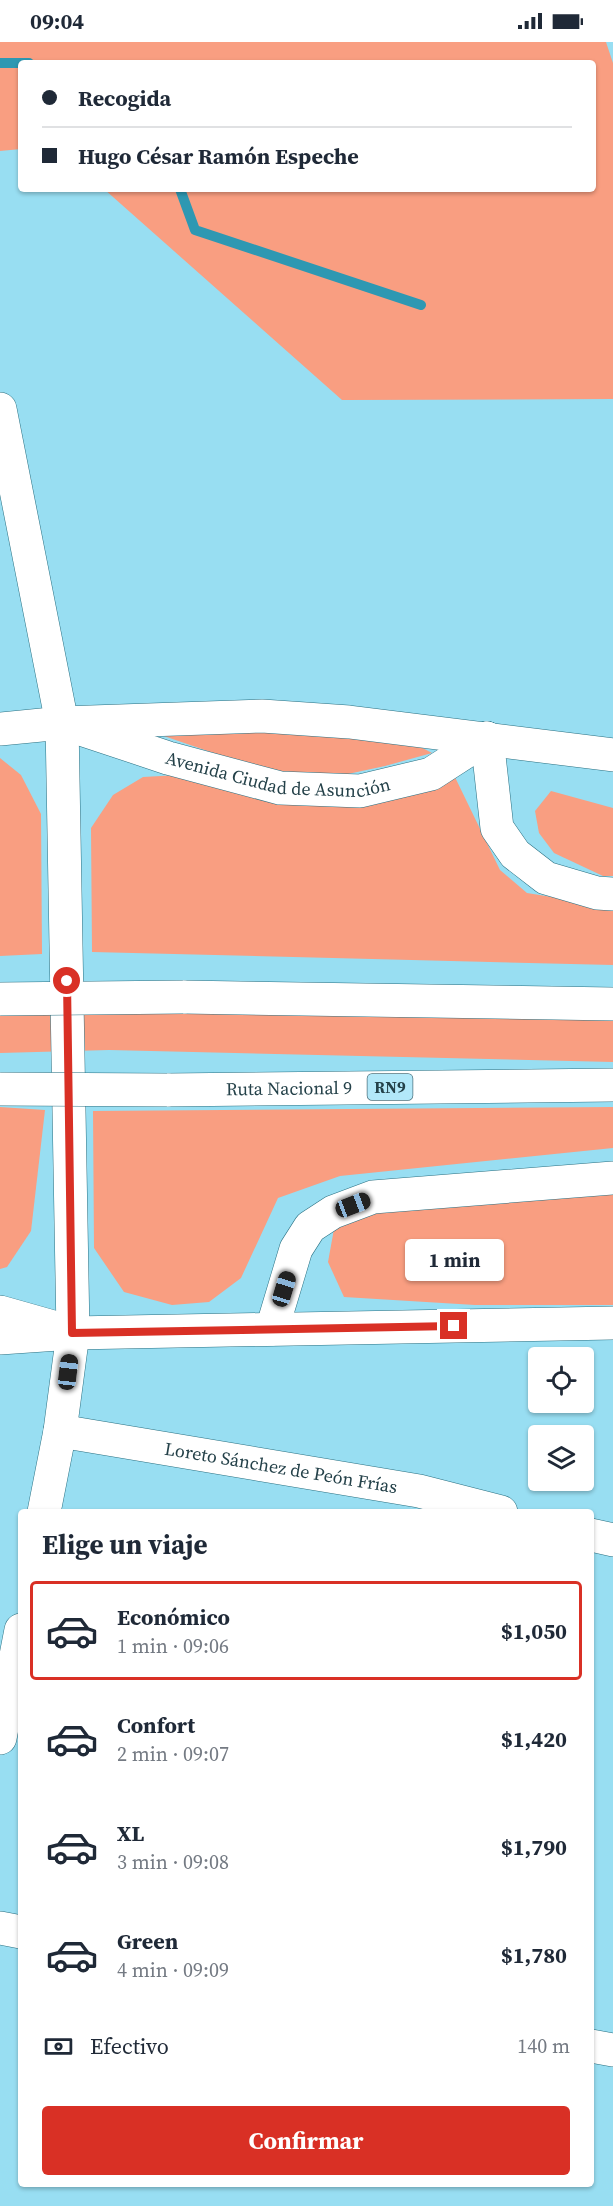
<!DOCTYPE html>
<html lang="es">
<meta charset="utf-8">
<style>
:root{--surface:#fff;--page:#f2f2f3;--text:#1f2937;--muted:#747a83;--line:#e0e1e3;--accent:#d93025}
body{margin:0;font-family:"Source Serif 4",serif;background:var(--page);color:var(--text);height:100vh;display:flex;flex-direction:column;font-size:22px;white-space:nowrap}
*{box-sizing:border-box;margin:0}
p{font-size:20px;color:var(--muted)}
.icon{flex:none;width:33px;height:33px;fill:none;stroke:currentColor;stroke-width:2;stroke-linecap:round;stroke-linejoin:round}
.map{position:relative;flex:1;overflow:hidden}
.details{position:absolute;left:18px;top:1467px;width:576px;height:678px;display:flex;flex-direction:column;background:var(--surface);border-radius:6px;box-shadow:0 2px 4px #0004}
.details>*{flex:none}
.hud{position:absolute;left:18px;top:18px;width:578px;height:132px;border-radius:6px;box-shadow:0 2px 4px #0004;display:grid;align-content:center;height:132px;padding:0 24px;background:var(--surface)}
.buttons{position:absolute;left:528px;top:1305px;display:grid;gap:12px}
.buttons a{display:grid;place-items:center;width:66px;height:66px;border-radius:6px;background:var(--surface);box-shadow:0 2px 4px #0004;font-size:30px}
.end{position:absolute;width:27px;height:27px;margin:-14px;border:8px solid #d93025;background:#fff;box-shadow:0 0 0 3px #fff}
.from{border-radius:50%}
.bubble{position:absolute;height:42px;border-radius:6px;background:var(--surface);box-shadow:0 2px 4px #0004;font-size:20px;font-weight:700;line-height:42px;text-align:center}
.car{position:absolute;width:18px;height:36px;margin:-18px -9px;border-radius:8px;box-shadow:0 0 4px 2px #0007;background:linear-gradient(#222 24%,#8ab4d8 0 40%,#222 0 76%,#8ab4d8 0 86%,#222 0)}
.hud b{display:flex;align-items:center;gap:21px;height:57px;font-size:22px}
.hud b+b{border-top:2px solid var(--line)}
.hud i{width:15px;height:15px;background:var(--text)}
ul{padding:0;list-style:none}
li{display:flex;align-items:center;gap:18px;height:99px;margin:0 12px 9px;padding:0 12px;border:3px solid transparent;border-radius:6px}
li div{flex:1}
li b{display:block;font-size:22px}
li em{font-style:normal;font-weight:700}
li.current{border-color:var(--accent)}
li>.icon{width:54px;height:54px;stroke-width:1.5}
h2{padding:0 24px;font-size:27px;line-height:72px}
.pay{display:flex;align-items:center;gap:15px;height:66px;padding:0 24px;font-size:22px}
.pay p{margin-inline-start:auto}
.action{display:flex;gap:12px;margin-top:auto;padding:12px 24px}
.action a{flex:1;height:69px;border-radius:6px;background:var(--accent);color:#fff;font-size:24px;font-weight:700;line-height:69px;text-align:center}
.status{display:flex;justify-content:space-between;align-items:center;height:42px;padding:0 30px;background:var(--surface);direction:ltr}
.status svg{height:16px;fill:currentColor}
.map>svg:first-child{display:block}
.green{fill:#f99e81}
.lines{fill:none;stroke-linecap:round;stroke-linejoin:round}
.stream{stroke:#2e98b2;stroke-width:10}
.minor-casing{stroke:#297082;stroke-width:34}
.highway-casing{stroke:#297082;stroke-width:34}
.minor{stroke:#fff;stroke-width:33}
.highway{stroke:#fff;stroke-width:33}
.highway-bridge-casing{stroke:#297082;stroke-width:34;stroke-linecap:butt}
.highway-bridge{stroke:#fff;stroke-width:33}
.route{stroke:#d93025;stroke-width:8}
.labels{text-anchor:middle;stroke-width:6;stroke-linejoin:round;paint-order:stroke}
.shield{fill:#b2e8f9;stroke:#4f737e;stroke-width:1.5}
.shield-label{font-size:16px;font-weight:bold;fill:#244149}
.street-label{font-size:18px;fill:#244149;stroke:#b2e8f9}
</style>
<div class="status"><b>09:04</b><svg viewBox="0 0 49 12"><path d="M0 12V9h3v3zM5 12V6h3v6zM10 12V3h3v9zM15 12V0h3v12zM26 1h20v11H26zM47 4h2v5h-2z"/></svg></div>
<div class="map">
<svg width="613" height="2164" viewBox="0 0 613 2164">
<rect width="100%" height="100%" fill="#98def2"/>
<g class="green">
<polygon points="0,0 606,0 613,21 613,357 342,358 104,147 592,147 592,21 21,21 21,107 0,109"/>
<polygon points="204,681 394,691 432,711 385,724 334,735 269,730 158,692"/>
<polygon points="0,716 21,733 41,772 42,912 0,914"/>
<polygon points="452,729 500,828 527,851 589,861 613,863 613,923 92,910 91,786 113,753 143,735 179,733 268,755"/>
<polygon points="551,749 613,766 613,834 603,834 554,811 539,791 535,769"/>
<polygon points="406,969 613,973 613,1020 109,1008 0,1011 0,973"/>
<polygon points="0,1065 45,1068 31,1189 7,1225 0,1227"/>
<polygon points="613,1065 613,1106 340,1134 278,1156 241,1236 209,1260 172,1263 124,1250 94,1206 93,1069"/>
<polygon points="613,1144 613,1263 475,1263 344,1255 328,1220 334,1187 383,1164"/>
</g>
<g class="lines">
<g class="stream">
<polyline points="0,21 29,21"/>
<polyline points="180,147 195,188 421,263"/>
</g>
<defs>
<g id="minor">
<polyline points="0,367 62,681 73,1291 60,1389 44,1470"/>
<polyline points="0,687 62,681 262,674 349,680 613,713"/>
<path id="s1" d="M84 688 168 716 280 746 360 749 431 732 487 696"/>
<polyline points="0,1270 53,1285"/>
<polyline points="0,1296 73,1291 613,1281"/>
<path id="s2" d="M60 1389 419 1449 501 1470"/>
<polyline points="591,1493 613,1498"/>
<polyline points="0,1696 21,1588"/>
<polyline points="0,1886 21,1890"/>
<polyline points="591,2004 613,2008"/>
</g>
<g id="highway">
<polyline points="487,696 497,786 515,812 546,836 597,851 613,852"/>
<polyline points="183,955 613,962"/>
<path id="s3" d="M167 1048 613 1043"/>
<polyline points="272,1287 296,1207 310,1185 333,1170 373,1155 613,1136"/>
</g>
</defs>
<use href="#minor" class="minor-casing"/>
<use href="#highway" class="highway-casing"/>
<use href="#minor" class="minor"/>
<use href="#highway" class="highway"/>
<defs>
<g id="highway-bridge">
<polyline points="0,957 183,955"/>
<polyline points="0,1047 167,1048"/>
</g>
</defs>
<use href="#highway-bridge" class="highway-bridge-casing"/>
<use href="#highway-bridge" class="highway-bridge"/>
</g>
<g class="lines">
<polyline class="route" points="67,939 72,1291 454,1284"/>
</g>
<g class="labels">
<rect class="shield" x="367.5" y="1032" width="45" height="26" rx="4.5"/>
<g class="shield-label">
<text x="390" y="1051">RN9</text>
</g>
<g class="street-label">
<text dy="6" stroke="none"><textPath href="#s1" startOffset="201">Avenida Ciudad de Asunción</textPath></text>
<text dy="6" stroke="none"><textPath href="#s3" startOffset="122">Ruta Nacional 9</textPath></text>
<text dy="6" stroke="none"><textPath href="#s2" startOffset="224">Loreto Sánchez de Peón Frías</textPath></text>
</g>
</g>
</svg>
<div class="buttons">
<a><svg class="icon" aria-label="locate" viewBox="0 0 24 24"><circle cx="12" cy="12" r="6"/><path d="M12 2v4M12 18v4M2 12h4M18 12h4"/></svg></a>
<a><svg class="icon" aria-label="layers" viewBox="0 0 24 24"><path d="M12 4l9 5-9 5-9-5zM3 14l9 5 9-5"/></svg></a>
</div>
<i class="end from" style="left:67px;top:939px"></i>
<i class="end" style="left:454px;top:1284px"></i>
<div class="bubble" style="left:405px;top:1197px;width:99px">1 min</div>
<i class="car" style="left:353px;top:1163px;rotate:69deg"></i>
<i class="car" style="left:284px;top:1247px;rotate:17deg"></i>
<i class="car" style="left:68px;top:1330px;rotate:7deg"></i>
<div class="hud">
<b><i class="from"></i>Recogida</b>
<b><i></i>Hugo César Ramón Espeche</b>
</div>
<section class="details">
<h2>Elige un viaje</h2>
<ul>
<li class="current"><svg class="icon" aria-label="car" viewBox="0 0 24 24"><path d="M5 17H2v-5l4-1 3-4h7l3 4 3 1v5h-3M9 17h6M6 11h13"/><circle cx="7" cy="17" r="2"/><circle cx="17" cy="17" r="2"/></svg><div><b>Económico</b><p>1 min · 09:06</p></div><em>$1,050</em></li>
<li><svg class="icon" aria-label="car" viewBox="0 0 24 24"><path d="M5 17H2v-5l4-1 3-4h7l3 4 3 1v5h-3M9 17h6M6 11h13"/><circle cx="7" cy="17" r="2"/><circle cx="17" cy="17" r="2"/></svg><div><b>Confort</b><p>2 min · 09:07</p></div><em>$1,420</em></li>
<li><svg class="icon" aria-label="car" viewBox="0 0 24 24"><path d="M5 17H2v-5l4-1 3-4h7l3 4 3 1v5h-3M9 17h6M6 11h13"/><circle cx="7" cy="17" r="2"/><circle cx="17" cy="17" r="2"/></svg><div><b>XL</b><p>3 min · 09:08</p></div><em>$1,790</em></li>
<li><svg class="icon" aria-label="car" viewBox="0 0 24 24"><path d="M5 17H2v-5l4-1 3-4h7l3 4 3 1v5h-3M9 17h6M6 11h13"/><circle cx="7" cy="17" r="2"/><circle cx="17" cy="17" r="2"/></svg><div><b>Green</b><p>4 min · 09:09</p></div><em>$1,780</em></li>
</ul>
<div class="pay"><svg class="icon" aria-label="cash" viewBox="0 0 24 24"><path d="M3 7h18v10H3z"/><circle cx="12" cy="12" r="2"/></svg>Efectivo<p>140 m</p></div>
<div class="action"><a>Confirmar</a></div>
</section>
</div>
